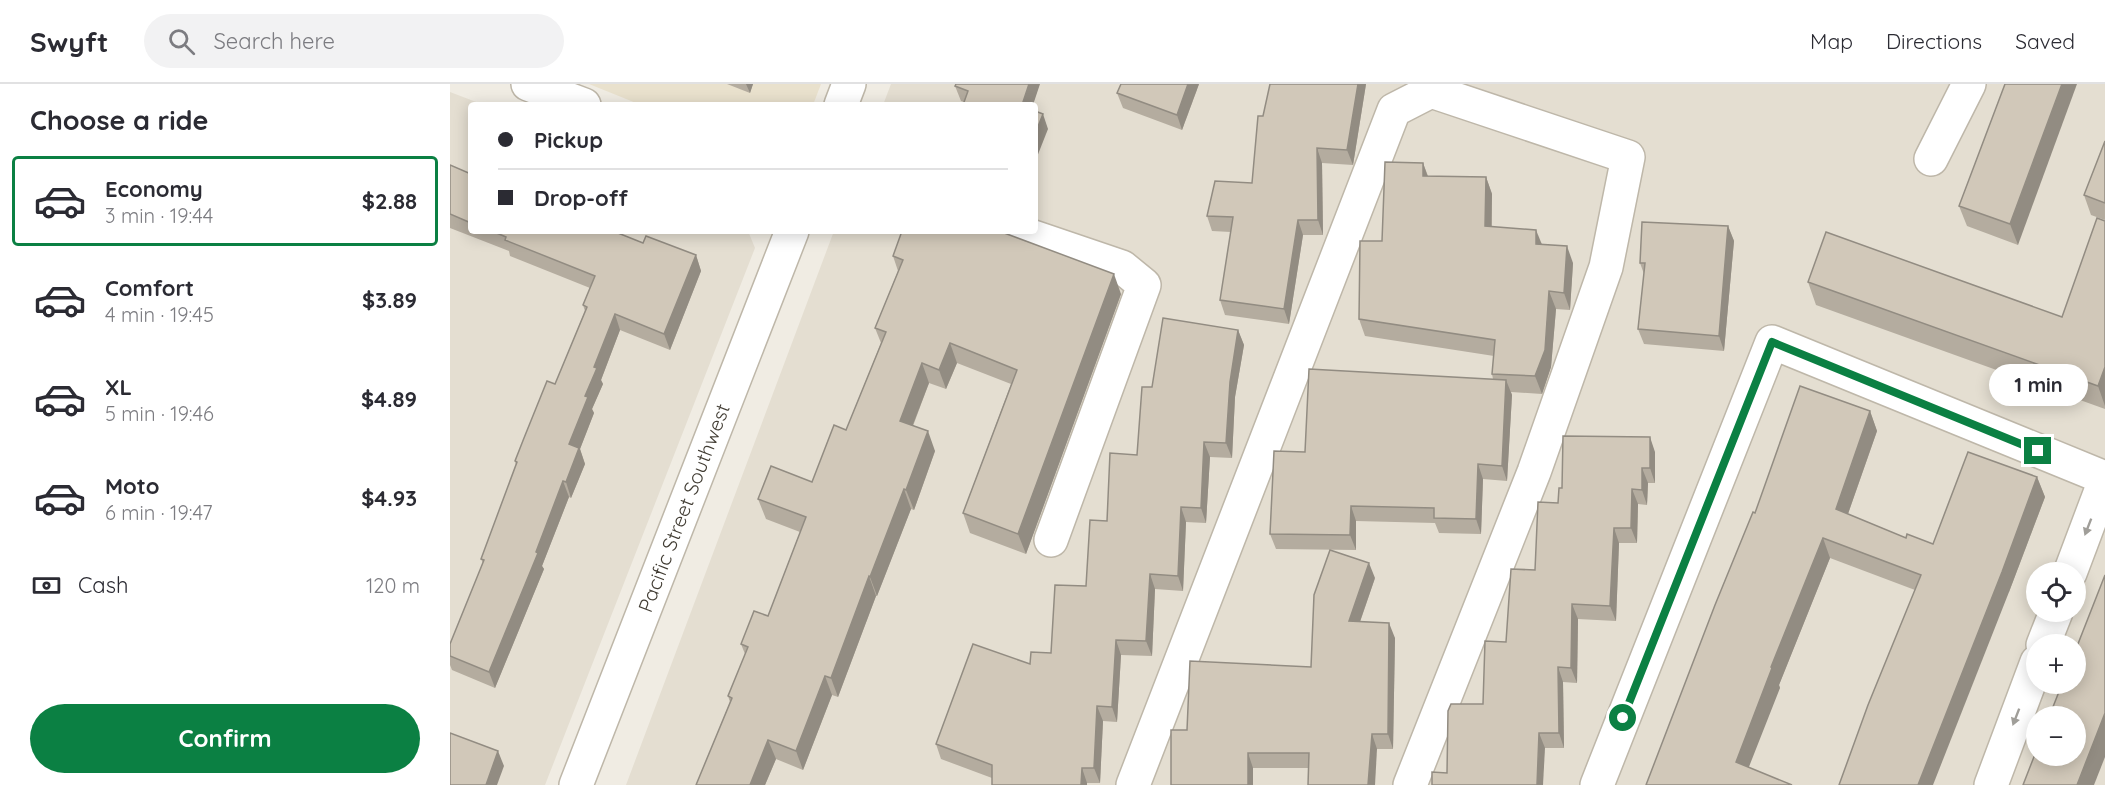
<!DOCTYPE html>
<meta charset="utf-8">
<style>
:root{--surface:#fff;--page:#f2f2f3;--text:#2b2b33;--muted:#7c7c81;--line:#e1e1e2;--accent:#0b8043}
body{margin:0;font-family:Quicksand,sans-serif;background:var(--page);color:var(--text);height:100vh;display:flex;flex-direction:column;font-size:22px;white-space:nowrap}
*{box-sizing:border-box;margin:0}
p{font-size:20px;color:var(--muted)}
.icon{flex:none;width:33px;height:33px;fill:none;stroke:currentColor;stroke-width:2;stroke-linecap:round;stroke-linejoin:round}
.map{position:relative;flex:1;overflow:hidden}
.sheet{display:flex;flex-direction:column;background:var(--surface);width:450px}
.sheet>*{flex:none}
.top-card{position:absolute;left:18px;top:18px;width:570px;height:132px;border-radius:6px;box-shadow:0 3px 15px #0003;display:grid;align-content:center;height:132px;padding:0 30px;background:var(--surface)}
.controls{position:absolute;left:1576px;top:478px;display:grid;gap:12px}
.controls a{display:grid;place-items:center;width:60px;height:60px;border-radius:50%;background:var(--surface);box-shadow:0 3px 15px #0003;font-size:30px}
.end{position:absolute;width:27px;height:27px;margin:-14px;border:8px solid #0b8043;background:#fff;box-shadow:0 0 0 3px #fff}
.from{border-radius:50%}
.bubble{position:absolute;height:42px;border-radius:21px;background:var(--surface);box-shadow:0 3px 15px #0003;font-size:20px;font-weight:800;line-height:42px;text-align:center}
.top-card b{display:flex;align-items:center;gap:21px;height:57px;font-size:22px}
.top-card b+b{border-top:2px solid var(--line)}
.top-card i{width:15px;height:15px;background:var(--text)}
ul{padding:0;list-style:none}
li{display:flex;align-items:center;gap:18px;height:90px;margin:0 12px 9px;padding:0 18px;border:3px solid transparent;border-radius:6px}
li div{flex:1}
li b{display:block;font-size:22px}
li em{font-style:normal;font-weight:800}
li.on{border-color:var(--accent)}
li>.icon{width:54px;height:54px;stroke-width:1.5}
h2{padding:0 30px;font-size:27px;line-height:72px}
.pay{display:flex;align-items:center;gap:15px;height:66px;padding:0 30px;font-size:22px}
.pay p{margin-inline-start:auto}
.action{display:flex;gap:12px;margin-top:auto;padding:12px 30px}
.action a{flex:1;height:69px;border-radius:36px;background:var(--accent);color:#fff;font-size:24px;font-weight:800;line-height:69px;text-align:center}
header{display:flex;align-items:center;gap:36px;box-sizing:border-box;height:84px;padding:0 30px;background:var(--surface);border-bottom:2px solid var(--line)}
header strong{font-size:28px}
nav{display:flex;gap:33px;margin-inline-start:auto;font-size:21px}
.search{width:420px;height:54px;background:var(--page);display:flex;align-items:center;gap:15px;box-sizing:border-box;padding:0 21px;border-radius:33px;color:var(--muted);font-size:22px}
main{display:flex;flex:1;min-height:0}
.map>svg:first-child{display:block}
.residential{fill:#e4ded1;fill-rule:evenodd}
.education{fill:#e9e1cd}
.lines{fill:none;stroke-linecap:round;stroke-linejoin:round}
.minor-casing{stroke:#beb7a9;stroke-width:36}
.minor{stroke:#fff;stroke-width:33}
.wall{fill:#b4ac9f}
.shaded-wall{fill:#928c82}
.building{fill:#d1c8b9;stroke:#928c82;stroke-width:1.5}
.oneway{fill:#a09e99}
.route{stroke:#0b8043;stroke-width:8}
.labels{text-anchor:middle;stroke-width:4.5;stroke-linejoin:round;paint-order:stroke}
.street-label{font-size:20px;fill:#413c33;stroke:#fff}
</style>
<header>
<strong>Swyft</strong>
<div class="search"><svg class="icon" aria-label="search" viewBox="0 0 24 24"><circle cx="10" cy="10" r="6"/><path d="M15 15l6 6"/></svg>Search here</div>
<nav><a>Map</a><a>Directions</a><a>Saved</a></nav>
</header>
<main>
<section class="sheet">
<h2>Choose a ride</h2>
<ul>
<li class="on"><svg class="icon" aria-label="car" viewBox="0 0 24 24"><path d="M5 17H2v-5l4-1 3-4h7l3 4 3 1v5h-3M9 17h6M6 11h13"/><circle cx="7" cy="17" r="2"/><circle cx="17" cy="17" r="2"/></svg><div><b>Economy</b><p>3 min · 19:44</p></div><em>$2.88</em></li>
<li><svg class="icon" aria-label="car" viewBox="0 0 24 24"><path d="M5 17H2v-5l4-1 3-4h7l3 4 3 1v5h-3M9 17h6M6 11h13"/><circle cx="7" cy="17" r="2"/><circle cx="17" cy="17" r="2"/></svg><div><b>Comfort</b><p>4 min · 19:45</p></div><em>$3.89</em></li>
<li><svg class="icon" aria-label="car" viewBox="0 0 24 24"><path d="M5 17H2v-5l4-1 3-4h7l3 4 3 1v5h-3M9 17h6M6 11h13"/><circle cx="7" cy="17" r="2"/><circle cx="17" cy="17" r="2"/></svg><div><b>XL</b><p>5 min · 19:46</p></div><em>$4.89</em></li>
<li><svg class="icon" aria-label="car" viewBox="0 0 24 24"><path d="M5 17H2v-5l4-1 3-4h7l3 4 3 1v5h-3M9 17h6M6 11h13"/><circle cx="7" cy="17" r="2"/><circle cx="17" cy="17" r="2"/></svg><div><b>Moto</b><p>6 min · 19:47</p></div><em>$4.93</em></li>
</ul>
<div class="pay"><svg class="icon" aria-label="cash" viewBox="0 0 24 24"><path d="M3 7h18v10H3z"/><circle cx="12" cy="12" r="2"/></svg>Cash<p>120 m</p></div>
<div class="action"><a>Confirm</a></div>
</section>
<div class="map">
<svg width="1655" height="701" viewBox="0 0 1655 701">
<rect width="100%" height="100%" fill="#f0ece3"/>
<g class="residential">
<path d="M441 0H1655V701H176L384 147H585V21H433ZM1587 489H1626V528H1587ZM1587 561H1626V600H1587ZM1587 633H1626V672H1587Z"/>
<polygon points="0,8 34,21 21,21 21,147 298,147 305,164 95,701 0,701"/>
</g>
<polygon class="education" points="139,0 371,0 363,21 191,21"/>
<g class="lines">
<defs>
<g id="minor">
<polyline points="78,0 134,21"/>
<polyline points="391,21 399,0"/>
<polyline points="1481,75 1519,0"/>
<polyline points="566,147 672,183 694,201 601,456"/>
<polyline points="1620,489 1655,396"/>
<polyline points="1593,561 1606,528"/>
<polyline points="126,701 342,147"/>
<polyline points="683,701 944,26 981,7 1178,73 1156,183 1084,388 960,701"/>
<polyline points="1147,701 1322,258 1655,394"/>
<polyline points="1541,701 1587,578"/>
</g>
</defs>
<use href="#minor" class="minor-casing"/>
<use href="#minor" class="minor"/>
</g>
<g class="wall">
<polygon points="277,0 303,0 300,9"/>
<polygon points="590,0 514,18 511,17 505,2"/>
<polygon points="749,0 732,46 673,24 667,9"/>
<polygon points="916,0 903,81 872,79 873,151 853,151 839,240 775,231 770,216 781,148 762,147 757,132 802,99 813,32"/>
<polygon points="1555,0 1568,161 1517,142 1509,122"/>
<polygon points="1655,57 1655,136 1641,131 1634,111"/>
<polygon points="973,79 978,92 1036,93 1042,110 1042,142 1092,160 1123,179 1120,226 1106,225 1101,283 1092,310 1061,308 1062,311 1057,397 1033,395 1031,450 989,449 985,439 906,437 906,466 826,465 820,450 855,368 1043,295 1042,290 1044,272 915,252 909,235 932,157"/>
<polygon points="0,81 21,90 21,147 163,147 193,159 246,171 251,187 220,266 170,246 151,296 153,300 142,325 144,329 130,365 135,380 121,414 119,413 92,482 94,485 45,604 2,586 0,581 0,560 33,479 31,475 66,381 65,377 105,300 135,227 133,221 140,204 60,172 59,167 0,144"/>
<polygon points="1655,137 1655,325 1366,221 1358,198 1612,233"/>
<polygon points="1278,142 1284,157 1274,267 1194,260 1188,245 1194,190 1190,179"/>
<polygon points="443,172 671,210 576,470 520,449 513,429 561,300 507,279 496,305 479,299 463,342 485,367 464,426 461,425 427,512 426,512 388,613 382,611 353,686 326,675 315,701 246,701 280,618 278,612 295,570 291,560 318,532 350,448 316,435 308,415 362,398 396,346 431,259 425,244 448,187"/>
<polygon points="788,246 794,261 785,313 782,374 760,373 756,439 736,438 733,507 705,505 702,572 671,571 667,638 653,637 650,699 637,699 637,701 542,701 542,694 491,675 486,660 580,580 601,569 636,502 657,437 687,371 702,303"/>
<polygon points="1420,327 1427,347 1398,430 1456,454 1483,460 1587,393 1595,413 1559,508 1465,506 1380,474 1329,601 1330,604 1196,701"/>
<polygon points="1205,368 1205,399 1198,399 1197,421 1188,420 1187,459 1169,459 1166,537 1128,535 1127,599 1113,598 1114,664 1095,664 997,689 1033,620 1056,558 1085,486 1108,419 1112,404"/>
<polygon points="925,494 910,538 945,554 943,665 927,665 859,684 803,684 803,701 721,701 737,646 861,583"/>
</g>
<g class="shaded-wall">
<polygon points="296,0 303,0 300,9"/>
<polygon points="579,0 590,0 583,21 572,21"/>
<polygon points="738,0 749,0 732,46 727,31"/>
<polygon points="908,0 916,0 903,81 897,66"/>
<polygon points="1612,0 1627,0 1568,161 1560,140"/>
<polygon points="593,30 598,45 585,78 585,50"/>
<polygon points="867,64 872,79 873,151 868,136"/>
<polygon points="973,79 979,96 973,92"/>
<polygon points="1036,93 1042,110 1041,159 1035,142"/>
<polygon points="848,136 853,151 839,240 834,225"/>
<polygon points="1278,142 1284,157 1274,267 1269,252"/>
<polygon points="1086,146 1093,163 1086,160"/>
<polygon points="1117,162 1123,179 1120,226 1114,209"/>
<polygon points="246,171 251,187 220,266 214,250"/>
<polygon points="664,190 671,210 576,470 568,450"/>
<polygon points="1099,207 1106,225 1101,283 1092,310 1085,292"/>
<polygon points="165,230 170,246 151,296 153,300 142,325 144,329 130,365 135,380 121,414 116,398 119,360 144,283"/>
<polygon points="788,246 794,261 785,313 782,374 776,359 780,298"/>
<polygon points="500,259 507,279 496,305 489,286"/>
<polygon points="472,279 479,299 457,356 450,337"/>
<polygon points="1655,283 1655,322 1648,302"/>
<polygon points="1056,296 1062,311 1057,397 1052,382"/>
<polygon points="1420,327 1427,347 1393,444 1386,425"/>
<polygon points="478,347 485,367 464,426 456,406"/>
<polygon points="1200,353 1205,368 1205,399 1200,384"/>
<polygon points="754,358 760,373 756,439 751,424"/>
<polygon points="1028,380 1033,395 1031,450 1026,435"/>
<polygon points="1192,384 1198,399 1197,421 1192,406"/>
<polygon points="1587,393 1595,413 1559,508 1483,701 1468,701"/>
<polygon points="113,397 119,413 92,482 94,485 45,604 39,588"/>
<polygon points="454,405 461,425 427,512 420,493"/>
<polygon points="1182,405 1188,420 1187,459 1181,444"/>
<polygon points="901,422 906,437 906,466 900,451"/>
<polygon points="731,423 736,438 733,507 728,492"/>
<polygon points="1164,444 1169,459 1166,537 1160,522"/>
<polygon points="1373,454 1380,474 1329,601 1330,604 1293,698 1286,678 1321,583"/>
<polygon points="919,479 925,494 905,552 899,537"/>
<polygon points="700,490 705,505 702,572 696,557"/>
<polygon points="419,492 426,512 388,613 381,594"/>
<polygon points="1122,520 1128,535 1127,599 1121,584"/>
<polygon points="939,539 945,554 943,665 938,650"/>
<polygon points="666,556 671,571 667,638 662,623"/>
<polygon points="1108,583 1113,598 1114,664 1109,649"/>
<polygon points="375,592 382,611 353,686 346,667"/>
<polygon points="647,622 653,637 650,699 644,684"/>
<polygon points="1655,629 1655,673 1644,701 1627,701"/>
<polygon points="1089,649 1095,664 1093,701 1087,701"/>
<polygon points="922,650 927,665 925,701 918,701"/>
<polygon points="318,656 326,675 315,701 300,701"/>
<polygon points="48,667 54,682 47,701 36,701"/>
<polygon points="798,669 803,684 803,701 798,701"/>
<polygon points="632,684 637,699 637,701 631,701"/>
</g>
<g class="building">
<polygon points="506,0 579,0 572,21 513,21 518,7 505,2"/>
<polygon points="671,0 738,0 727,31 667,9"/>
<polygon points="820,0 908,0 897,66 867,64 868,136 848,136 834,225 770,216 783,133 757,132 765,97 802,99 808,32 813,32"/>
<polygon points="1555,0 1612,0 1560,140 1509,122"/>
<polygon points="585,27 593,30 585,50"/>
<polygon points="1655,57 1655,119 1634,111"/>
<polygon points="935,78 973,79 973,92 1036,93 1035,142 1086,146 1086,160 1117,162 1114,209 1099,207 1095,266 1085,292 1042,290 1045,256 909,235 910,157 932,157"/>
<polygon points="0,81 21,90 21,139 0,130"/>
<polygon points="1647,134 1655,137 1655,283 1648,302 1358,198 1376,148 1612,233"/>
<polygon points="1192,138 1278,142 1269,252 1188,245 1195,179 1190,179"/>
<polygon points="42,147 163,147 193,159 196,152 246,171 214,250 165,230 144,283 147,284 135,312 138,313 119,360 129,364 116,398 113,397 86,468 88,469 39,588 0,572 0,560 34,476 31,475 67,378 65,377 74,354 97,297 105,300 137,223 133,221 145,192 55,156 56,153"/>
<polygon points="452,147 549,147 664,190 568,450 513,429 567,286 500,259 489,286 472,279 450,337 478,347 456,406 454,405 420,493 419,492 381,594 375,592 346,667 318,656 300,701 246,701 282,614 278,612 298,563 291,560 304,527 318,532 356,433 308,415 321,382 362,398 384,341 396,346 436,248 425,244 453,176 443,172"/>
<polygon points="713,234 788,246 780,298 776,359 754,358 751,424 731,423 728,492 700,490 696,557 666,556 662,623 647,622 644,684 632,684 631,701 542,701 542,681 486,660 523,560 580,580 581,568 601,569 605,501 636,502 640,436 657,437 660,369 687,371 692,303 702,303"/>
<polygon points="859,285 1056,296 1052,382 1028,380 1026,435 984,434 984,424 901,422 900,451 820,450 824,367 855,368"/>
<polygon points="1350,302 1420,327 1386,425 1456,454 1457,450 1483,460 1518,368 1587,393 1552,488 1468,701 1389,701 1418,621 1471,491 1373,454 1321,583 1322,584 1286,678 1342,701 1196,701 1265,521 1303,428 1305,429"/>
<polygon points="1113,352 1200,353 1200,384 1192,384 1192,406 1182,405 1181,444 1164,444 1160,522 1122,520 1121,584 1108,583 1109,649 1089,649 1087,701 982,701 982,688 997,689 998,627 1001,620 1033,620 1035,557 1056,558 1061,485 1085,486 1088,418 1108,419 1109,404 1112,404"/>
<polygon points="880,466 919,479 899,537 939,539 938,650 922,650 918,701 858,701 859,669 798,669 798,701 721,701 721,646 737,646 740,577 861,583 864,511"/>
<polygon points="1655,491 1655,629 1627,701 1573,701 1587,665 1587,672 1626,672 1626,633 1599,633 1612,600 1626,600 1626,565"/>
<polygon points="0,649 48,667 36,701 0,701"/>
</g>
<defs><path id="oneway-solid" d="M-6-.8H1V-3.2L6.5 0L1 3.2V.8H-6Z" transform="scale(1.5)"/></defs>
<g class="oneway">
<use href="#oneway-solid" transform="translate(1638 443) rotate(111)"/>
<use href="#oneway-solid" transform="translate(1566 633) rotate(111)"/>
</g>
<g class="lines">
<polyline class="route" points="1173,634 1322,258 1588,367"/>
</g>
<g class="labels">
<g class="street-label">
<text transform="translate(234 424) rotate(-69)" y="7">Pacific Street Southwest</text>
</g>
</g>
</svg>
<div class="controls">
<a><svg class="icon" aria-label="locate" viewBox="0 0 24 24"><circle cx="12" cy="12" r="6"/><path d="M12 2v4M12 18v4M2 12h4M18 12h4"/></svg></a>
<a>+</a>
<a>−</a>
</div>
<i class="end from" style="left:1173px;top:634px"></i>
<i class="end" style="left:1588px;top:367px"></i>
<div class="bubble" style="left:1539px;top:280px;width:99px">1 min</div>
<div class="top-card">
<b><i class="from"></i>Pickup</b>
<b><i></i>Drop-off</b>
</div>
</div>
</main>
